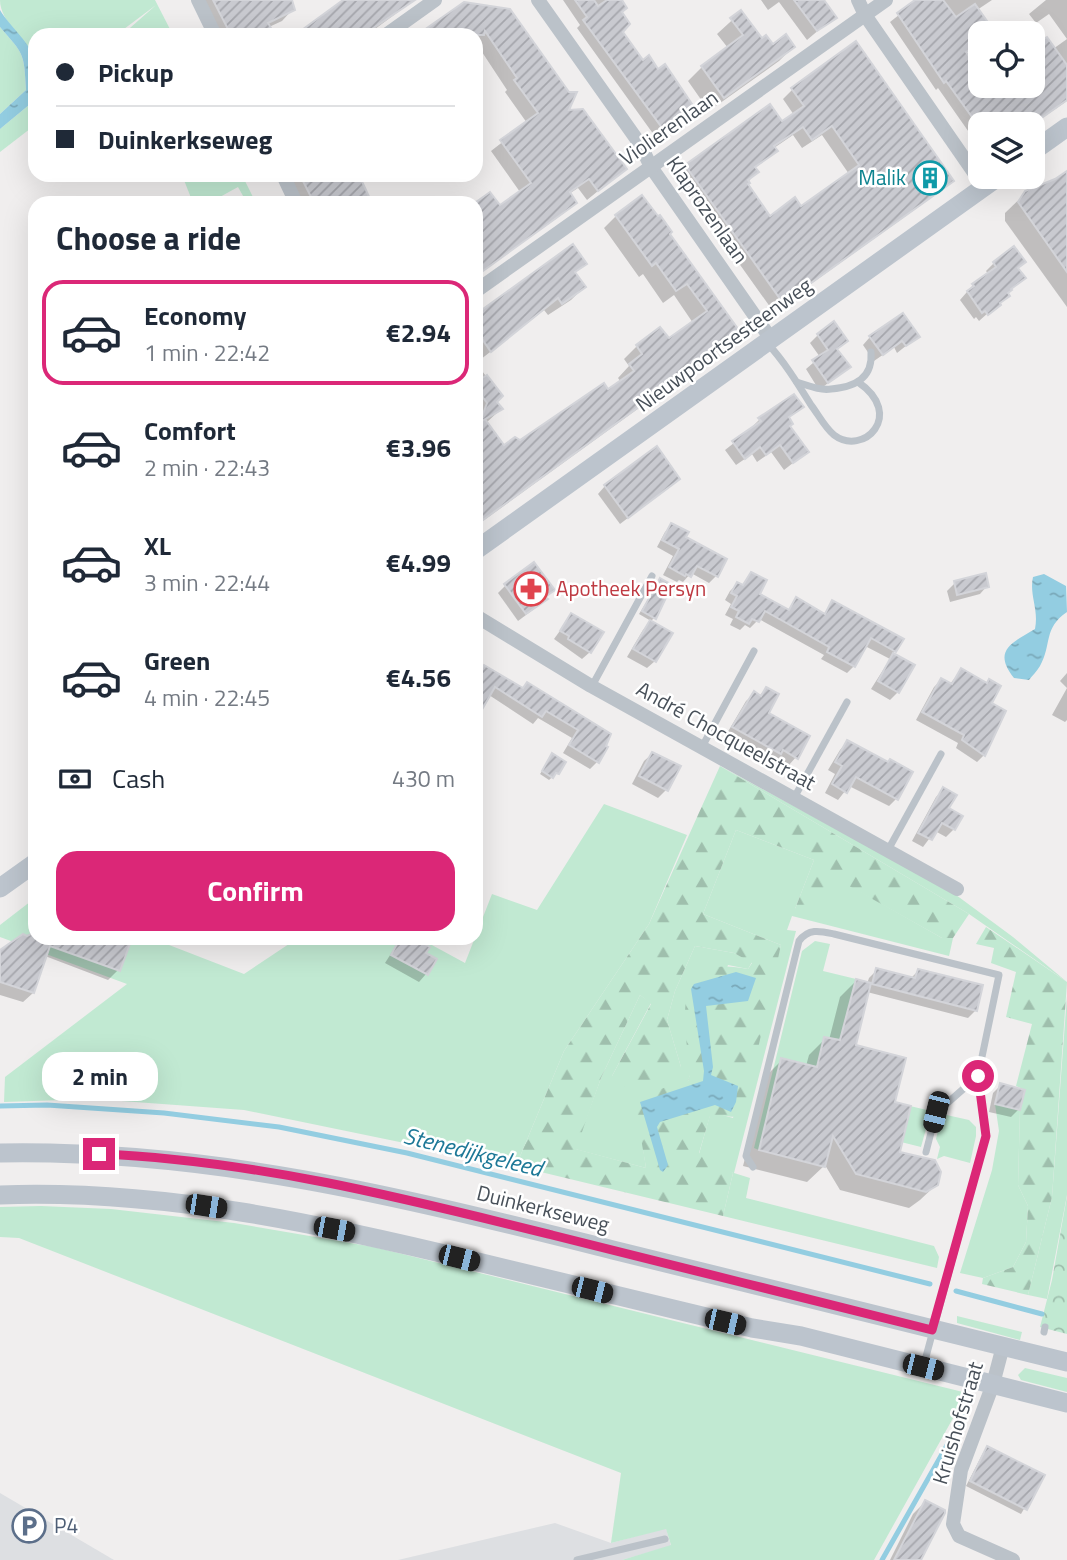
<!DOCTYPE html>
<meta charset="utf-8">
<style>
:root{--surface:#fff;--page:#f2f2f3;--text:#1f2937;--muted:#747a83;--line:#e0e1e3;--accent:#db2777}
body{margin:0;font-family:"Titillium Web",sans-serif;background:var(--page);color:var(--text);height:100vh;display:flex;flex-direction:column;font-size:26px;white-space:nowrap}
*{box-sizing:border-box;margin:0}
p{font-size:23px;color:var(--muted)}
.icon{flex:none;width:38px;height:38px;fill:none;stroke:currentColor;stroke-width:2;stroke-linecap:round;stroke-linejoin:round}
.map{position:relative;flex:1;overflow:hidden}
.side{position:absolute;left:28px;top:196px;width:455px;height:749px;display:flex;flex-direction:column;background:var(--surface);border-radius:21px;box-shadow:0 7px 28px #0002}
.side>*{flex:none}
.banner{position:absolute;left:28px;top:28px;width:455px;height:154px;border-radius:21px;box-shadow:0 7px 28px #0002;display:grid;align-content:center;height:154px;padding:0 28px;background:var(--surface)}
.buttons{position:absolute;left:968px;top:21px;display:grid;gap:14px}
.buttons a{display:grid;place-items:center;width:77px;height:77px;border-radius:14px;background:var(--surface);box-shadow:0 7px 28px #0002;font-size:35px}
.end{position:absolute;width:32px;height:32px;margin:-16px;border:9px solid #db2777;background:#fff;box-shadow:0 0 0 4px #fff}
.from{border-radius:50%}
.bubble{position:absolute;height:49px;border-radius:21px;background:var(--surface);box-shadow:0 7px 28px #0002;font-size:23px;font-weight:700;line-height:49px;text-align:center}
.car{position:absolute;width:21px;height:42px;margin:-21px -10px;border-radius:9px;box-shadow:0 0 5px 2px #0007;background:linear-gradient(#222 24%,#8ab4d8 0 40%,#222 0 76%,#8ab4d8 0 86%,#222 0)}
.banner b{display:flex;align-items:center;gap:24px;height:66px;font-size:26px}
.banner b+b{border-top:2px solid var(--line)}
.banner i{width:18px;height:18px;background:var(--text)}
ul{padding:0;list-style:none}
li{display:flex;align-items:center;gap:21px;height:105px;margin:0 14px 10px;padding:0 14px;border:4px solid transparent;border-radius:21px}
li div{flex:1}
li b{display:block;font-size:26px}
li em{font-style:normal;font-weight:700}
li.selected{border-color:var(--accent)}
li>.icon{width:63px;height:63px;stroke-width:1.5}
h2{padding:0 28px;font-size:32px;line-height:84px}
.pay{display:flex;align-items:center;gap:18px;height:77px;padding:0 28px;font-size:26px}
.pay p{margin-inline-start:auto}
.button{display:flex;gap:14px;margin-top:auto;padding:14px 28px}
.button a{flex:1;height:80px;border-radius:21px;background:var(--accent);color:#fff;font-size:28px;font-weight:700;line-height:80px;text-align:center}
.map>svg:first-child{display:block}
.airport{fill:#dddfe2}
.green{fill:#c1e9d2}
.forest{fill:url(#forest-firs);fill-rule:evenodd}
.park{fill:url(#park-crowns)}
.water{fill:url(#water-ripples)}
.shadow{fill:#0003;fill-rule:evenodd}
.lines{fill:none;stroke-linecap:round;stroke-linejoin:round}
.stream{stroke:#93cde1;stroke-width:5}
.building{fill:url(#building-hatch);stroke:#d3d4d9;stroke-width:2;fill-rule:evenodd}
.service{stroke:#bbc2c9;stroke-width:7}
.minor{stroke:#bbc2c9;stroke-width:14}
.secondary{stroke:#bcc4cd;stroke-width:19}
.route{stroke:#db2777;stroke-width:9}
.labels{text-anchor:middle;stroke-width:5;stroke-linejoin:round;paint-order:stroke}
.street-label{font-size:21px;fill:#485059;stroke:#fff}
.culture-label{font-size:21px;fill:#0d838f;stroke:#fff;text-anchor:end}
.health-label{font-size:21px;fill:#be3a42;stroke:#fff;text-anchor:start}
.service-label{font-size:21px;fill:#4e5e75;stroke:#fff;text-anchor:start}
.water-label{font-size:23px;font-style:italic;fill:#1d7897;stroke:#fff}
</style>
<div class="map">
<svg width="1067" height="1560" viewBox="0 0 1067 1560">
<defs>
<pattern id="forest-firs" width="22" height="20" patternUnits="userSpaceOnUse" patternTransform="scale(1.75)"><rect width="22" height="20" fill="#c1e9d2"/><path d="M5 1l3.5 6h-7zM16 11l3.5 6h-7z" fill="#9fbfad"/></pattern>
<pattern id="park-crowns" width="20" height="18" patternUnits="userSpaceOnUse" patternTransform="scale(1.75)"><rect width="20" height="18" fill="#c1e9d2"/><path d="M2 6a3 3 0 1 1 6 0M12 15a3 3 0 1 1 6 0" fill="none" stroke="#9fbfad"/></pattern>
<pattern id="water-ripples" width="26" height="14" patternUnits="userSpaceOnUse" patternTransform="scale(1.75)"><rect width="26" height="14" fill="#93cde1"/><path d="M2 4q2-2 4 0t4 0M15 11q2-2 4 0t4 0" fill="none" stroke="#7aa9b9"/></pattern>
<pattern id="building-hatch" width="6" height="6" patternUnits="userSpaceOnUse" patternTransform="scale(1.75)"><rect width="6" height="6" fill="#c9cad0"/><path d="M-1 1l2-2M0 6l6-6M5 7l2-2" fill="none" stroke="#a5a6ac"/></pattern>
</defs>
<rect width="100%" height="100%" fill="#f0eeee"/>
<g class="airport">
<polygon points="0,1493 114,1560 0,1560"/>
<polygon points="555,1523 611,1543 666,1528 671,1546 622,1560 398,1560"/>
</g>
<g class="green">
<path d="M0 0H155L173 35H122L156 5 116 35H35V63C28 39 0 23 0 0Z"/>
<path d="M0 27C24 55 24 52 26 90L0 114Z"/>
<polygon points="35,100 35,125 0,152 0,129"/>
<polygon points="182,175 242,175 256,203 247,203 238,187 209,203 193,203"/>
<polygon points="720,766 952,892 1013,937 1067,982 969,914"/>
<polygon points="604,804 687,835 649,924 564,1051 516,1166 244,1110 94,1099 4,1102 5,1077 127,984 0,937 0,925 35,898 35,938 151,938 244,974 298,938 419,938 465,963 492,894 537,910"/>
<polygon points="736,830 814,860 795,909 833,876 942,938 953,938 949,956 792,916 787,930 796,931 734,1173 750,1178 746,1198 934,1246 939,1257 937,1268 723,1216 733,1173 699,1154 710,1115 719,1114 733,1118 781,945 703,914"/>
<polygon points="815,941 830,944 823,971 856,979 840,1040 817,1067 781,1058 759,1150 754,1148 802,951"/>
<polygon points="695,946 734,953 752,962 748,969 728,965 688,1081 643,1148 646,1168 575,1149 601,1078 640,995 651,1003 612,1076 681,1067 667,1020 675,991"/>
<polygon points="1067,996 1067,1195 1047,1299 1028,1295 1052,1197"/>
<polygon points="995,1104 1020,1110 1018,1185 1028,1206 1026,1242 1013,1267 983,1278 960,1273 992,1170 999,1131"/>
<polygon points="910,1106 931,1111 921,1147 901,1142"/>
<polygon points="942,1114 969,1120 976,1127 976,1136 970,1163 944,1156 937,1159 940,1147 936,1139"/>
<polygon points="41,1206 111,1209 234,1223 374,1247 967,1393 874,1560 622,1560 671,1545 666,1529 611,1543 621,1473 19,1238 0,1237 0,1207"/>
<polygon points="957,1316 1022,1332 1020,1340 957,1323"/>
<polygon points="1025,1368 1067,1378 1067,1392 1021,1380 1018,1375"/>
</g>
<g class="forest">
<path d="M720 766 969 914 953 938H942L833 877 823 908 795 909 814 860 736 830 703 914 781 945 743 1116C731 1119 722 1113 710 1116L699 1153 723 1165 733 1173 723 1216 516 1166 564 1051 649 924ZM695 946 734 953 752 963 748 969C668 952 685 1022 690 1074L688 1081 636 1096 638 1120 646 1168 576 1149 601 1078 640 995 651 1004 612 1076 623 1087 673 1076 681 1067 667 1020 675 991Z"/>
<polygon points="986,927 1067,982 1052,1197 1028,1295 982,1284 983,1278 1013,1267 1026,1242 1028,1206 1018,1185 1020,1110 1025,1090 1016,1086 1032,1024 1006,1017 1016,972 991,963 994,948 976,944"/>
</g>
<polygon class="park" points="1067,1196 1067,1334 1040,1327 1052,1280"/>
<g class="water">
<path d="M0 10C10 27 29 41 35 60 38 72 35 88 35 100L0 129V114L26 90C24 52 24 55 0 27Z"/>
<path d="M1044 574 1066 586 1067 612C1043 628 1052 645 1040 666 1037 671 1032 676 1029 680L1014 678C992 650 1012 643 1035 629 1039 609 1029 595 1033 577Z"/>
<polygon points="736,972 756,978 748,1001 706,1006 713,1067 711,1075 738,1086 736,1102 731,1112 715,1105 660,1122 657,1127 668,1165 663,1172 660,1170 640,1102 703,1081 704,1071 691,989 694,984"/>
</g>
<g class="shadow">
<polygon points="197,0 289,0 293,9 282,21 269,27 261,35 214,35"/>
<polygon points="346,0 414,0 367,35 300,35"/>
<polygon points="563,0 620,0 620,32 642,62 658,71 692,106 654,135 577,28 580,25"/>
<polygon points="761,0 822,0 834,17 807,40 779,2 768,10"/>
<polygon points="918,0 992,0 977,10 992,31 980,33 980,42 965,53 980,76 980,86 1032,86 1053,49 1067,39 1067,101 1032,125 980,124 980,148 938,88 936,90 890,22"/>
<polygon points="1046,0 1067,0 1067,39 1049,14 1036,23 1029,14"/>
<polygon points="464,4 567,113 625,169 587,200 578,188 569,194 575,203 564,213 476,276 476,204 499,208 520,192 491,151 527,123 505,92 507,90 480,49 476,67 476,91 476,35 420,35"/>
<polygon points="741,12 762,40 772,46 793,47 779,61 709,111 688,81 702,67 728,48 717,34"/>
<path d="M792 90 952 181 942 190 773 311 676 175 686 166 782 123 794 115 783 99ZM793 135 802 148 822 135 849 174 800 208 769 219 746 185 756 172 754 169 776 151 774 148Z"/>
<polygon points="1067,174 1067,307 1005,221 1005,213 1028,191"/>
<polygon points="284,175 357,175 370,203 298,203"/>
<polygon points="416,197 420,203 405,203"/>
<polygon points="616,216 668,234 739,333 726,345 476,526 476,316 585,264 574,274 584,287 571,300 548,315 544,310 476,363 501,396 494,402 501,409 486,423 504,448 521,442 621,382 618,378 629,366 624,359 637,346 668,341 693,323 674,295 663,303 643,274 639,277 604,228"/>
<polygon points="994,263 1017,269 1006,294 1007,296 979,321 976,317 974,319 960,300 973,285 989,275 986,271"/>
<polygon points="818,335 846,341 836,350 849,367 819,390 806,369 820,357 810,343"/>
<polygon points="870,337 917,337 897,353 894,347 874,361 863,345"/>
<polygon points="801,407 788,419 788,426 807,452 784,470 771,452 757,462 752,454 736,465 725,450 753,428 752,427 760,419"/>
<polygon points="605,486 670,486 620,524 598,494"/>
<polygon points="672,525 716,576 709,583 691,573 683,582 679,580 677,582 663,575 673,556 657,547 665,532"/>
<polygon points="751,574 757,595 787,611 797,600 823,615 833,602 895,651 892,655 912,666 898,692 890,700 871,689 890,659 865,646 854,666 847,673 821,659 824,655 759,619 750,628 745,625 740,630 730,625 733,619 725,615 731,604 725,600 730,591 737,584 741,586"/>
<polygon points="660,580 654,618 651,621 639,614"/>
<polygon points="955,583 987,586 980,594 950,602 947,591"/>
<polygon points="505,586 553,590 538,606 518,621 498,593"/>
<polygon points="570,617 590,652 582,659 554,639"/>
<polygon points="650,622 655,661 647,668 627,657 643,630"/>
<polygon points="476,666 609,735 597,762 590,769 563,753 572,738 538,718 533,724 489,695 476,712"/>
<polygon points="961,670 990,704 984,755 977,762 956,748 958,743 916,720 934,687 941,680 950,684"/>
<polygon points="1067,673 1067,720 1065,722 1052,715 1067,688 1060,681"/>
<polygon points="766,689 766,713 796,757 789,765 775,758 772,761 726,735 746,701 754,694 759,696"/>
<polygon points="847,742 896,799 889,806 849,786 838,800 825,793 835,774 828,770 840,750"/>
<polygon points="652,754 678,767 666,790 658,798 632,784 644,761"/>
<polygon points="552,756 557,773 549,780 540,774"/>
<polygon points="944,789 954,829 946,837 935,831 923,847 912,841 936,797"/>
<polygon points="35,934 35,938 131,938 118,970 108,980 45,956 33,993 23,1002 0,995 0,952"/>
<polygon points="401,938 411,938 426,974 419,982 385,963"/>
<polygon points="877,970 911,978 918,971 976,1010 968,1018 867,992 853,1046 892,1103 898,1153 937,1184 920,1200 909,1208 840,1190 825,1165 807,1182 743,1166 766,1076 782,1060 806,1066 809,1055 825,1039 829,1040 840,997 856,981 867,984 869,978"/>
<polygon points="1001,1085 1019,1109 1011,1117 989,1112 993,1093"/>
<polygon points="988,1448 1043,1476 1021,1514 966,1486 983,1453"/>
<polygon points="925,1502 919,1560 890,1560 913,1514"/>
</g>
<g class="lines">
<g class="stream">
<polyline points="0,1106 47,1105 164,1113 279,1127 407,1153 930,1284"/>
<polyline points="956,1291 1042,1314"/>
<polyline points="882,1560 967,1410"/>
</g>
</g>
<g class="building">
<polygon points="213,0 292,0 295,10 268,23 271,28 256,35 231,35"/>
<polygon points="343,0 415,0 363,35 295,35"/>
<polygon points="575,0 594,0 598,6 607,0 622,0 627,8 622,12 630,24 623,32 643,60 649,55 658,69 665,64 694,107 663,129 583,20 587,17"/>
<polygon points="794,0 824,0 837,18 817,31"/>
<polygon points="915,0 943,0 956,17 975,4 994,31 980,33 980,41 966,52 980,73 980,86 1032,86 1032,45 1047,37 1067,65 1067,100 1033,124 977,124 946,81 944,83 897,13"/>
<polygon points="464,2 510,9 569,92 577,92 569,110 583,109 627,169 598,191 589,179 570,192 577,203 476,276 476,202 490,192 500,205 531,183 500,140 538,113 514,80 517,78 485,31 484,35 417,35"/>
<polygon points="741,10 762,38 766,35 773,44 786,34 795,47 724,98 701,66 743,35 730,18"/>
<path d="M856 41 954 181 783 303 685 165 770 104 782 121 804 106 791 88ZM832 126 859 165 801 206 795 197 770 216 748 184 750 183 748 180 759 172 755 167 778 151 774 146 803 127 812 140Z"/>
<polygon points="1067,171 1067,272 1018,202 1025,191 1055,179"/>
<polygon points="300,175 359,175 372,203 314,203"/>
<polygon points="642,195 658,216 660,215 672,232 670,234 741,333 476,525 476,424 485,419 504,445 515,437 520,440 604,383 608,389 634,371 629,364 642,354 636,345 660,327 669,338 707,311 687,284 676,291 656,263 652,266 615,215"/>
<polygon points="573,244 587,264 575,272 586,287 562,304 558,298 491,352 482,339 476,343 476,314"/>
<polygon points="1014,246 1026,262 1018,268 1026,278 1011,289 1012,290 1008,293 1010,296 1000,303 1001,305 988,315 985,311 982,313 967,291 974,286 972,284 996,267 993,262"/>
<polygon points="903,313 920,337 906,346 902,341 883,355 869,336"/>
<polygon points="834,321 848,341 837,349 851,367 828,383 812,360 828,350 817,334"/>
<polygon points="487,375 503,396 497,402 503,409 480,422 487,403 476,388 476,383"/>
<polygon points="794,394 804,407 789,417 793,424 790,426 809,452 793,463 780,445 766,455 760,447 745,459 732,441 761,421 758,418"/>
<polygon points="657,446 680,479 628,518 604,485"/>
<polygon points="671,523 689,532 686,537 727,559 718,577 697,566 691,577 686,574 685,576 669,567 679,549 662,540"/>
<polygon points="534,562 555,590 545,597 548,599 526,614 504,584"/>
<polygon points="751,572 767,580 760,594 789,610 796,597 825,614 832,600 904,639 896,652 871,638 855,667 827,652 829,647 765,611 759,622 752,619 749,624 736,617 739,611 731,607 737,596 731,593 737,582 743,585"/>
<polygon points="986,573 989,587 957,595 954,581"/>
<polygon points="660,578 672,585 656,619 642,611"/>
<polygon points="571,613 604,632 591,653 568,639 569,636 560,631"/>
<polygon points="650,620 673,633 656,662 633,649"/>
<polygon points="893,653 915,665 899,693 878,681"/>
<polygon points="476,664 482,668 484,665 523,688 527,682 611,734 606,746 608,747 599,763 569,745 578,730 546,711 542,717 495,687 476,720"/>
<polygon points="961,668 987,683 989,679 1001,686 992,703 1006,711 985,756 962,740 964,735 922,712 941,678 952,684"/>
<polygon points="766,687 779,694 769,713 810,736 798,759 783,750 781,754 732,727 754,691 761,696"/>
<polygon points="847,740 888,762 890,759 913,772 898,800 856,777 847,793 832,784 842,766 835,762"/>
<polygon points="652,752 681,766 668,791 639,776"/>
<polygon points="552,753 566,762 559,774 556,773 553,778 542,771"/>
<polygon points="943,787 957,795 949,808 963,816 955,830 942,823 932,840 918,833"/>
<polygon points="35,932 35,938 123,938 131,941 120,971 50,946 34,993 0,982 0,950 23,934 27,936"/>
<polygon points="400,938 414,938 430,947 426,953 437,959 428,975 391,955"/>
<polygon points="876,968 915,978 918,969 983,985 977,1011 872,984"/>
<polygon points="856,979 871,983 856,1045 906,1058 895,1102 911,1106 900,1152 935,1160 941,1172 938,1185 926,1192 856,1174 833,1136 825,1167 759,1150 781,1058 817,1067 824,1037 840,1040"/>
<polygon points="1000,1083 1025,1090 1020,1110 995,1104"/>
<polygon points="987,1446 1045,1475 1027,1510 970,1481"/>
<polygon points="925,1500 945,1510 945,1513 921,1560 894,1560"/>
</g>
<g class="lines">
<g class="service">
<path d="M767 343C784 361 798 384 811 405 818 414 825 428 834 435 863 457 906 415 858 382"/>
<path d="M797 382C807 385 820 391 831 389 855 387 873 378 871 352"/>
<polyline points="592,686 652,576"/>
<polyline points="702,747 754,651"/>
<polyline points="794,798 847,702"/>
<polyline points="888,850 941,754"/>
<polyline points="926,1152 936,1113 978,1076"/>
<path d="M753 1167 746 1156 799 941C809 928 820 931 834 934L999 975 978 1076 986 1135 924 1364"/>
<polyline points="1044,1332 1045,1327"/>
<polyline points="577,1560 665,1539"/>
</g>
<g class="minor">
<polyline points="198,0 215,35"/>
<polyline points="538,0 640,144 651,167 771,339"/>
<polyline points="858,0 865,15 984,187"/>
<polyline points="386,35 435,0"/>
<polyline points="283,175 296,203"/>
<polyline points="476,291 886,0"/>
<polyline points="476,616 591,686 957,889"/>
<polyline points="1003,1346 993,1384 961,1470 953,1524 959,1536 1013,1560"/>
</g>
<g class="secondary">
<polyline points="1032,152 1067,127"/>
<polyline points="476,550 998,177"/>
<polyline points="0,888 35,863"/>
<path d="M0 1153C218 1149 416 1201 625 1253 772 1290 920 1325 1067 1362"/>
<path d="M0 1195C162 1189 322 1224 478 1262 569 1284 661 1306 752 1328L801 1336 1067 1403"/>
</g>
</g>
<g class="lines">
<path class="route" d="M99 1154C253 1160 404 1198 552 1235 679 1267 805 1298 932 1330L986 1136 978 1076"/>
</g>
<defs>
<symbol id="building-ring" viewBox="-11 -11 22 22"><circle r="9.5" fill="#fff" stroke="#0f9aa8" stroke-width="1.5"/><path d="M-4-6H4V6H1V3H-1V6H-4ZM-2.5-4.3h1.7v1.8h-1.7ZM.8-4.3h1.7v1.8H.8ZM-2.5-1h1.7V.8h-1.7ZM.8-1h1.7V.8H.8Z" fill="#0f9aa8"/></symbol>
<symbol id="pharmacy-ring" viewBox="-11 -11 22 22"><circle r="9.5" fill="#fff" stroke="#e0444e" stroke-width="1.5"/><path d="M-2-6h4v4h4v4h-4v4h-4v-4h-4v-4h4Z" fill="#e0444e"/></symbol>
<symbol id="parking-ring" viewBox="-11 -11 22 22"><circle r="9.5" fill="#fff" stroke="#5c6f8a" stroke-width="1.5"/><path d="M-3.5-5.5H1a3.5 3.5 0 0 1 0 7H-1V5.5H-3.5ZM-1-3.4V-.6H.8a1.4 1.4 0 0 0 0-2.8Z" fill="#5c6f8a"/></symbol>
</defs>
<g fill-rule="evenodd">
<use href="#building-ring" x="911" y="159" width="38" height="38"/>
<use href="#pharmacy-ring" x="512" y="570" width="38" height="38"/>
<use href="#parking-ring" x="10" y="1507" width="38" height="38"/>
</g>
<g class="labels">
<g class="street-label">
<text transform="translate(669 128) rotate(-35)" y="7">Violierenlaan</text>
<text transform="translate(707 210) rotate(55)" y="7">Klaprozenlaan</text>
<text transform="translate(724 345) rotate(-36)" y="7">Nieuwpoortsesteenweg</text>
<text transform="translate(726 736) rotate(29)" y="7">André Chocqueelstraat</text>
<text transform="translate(543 1209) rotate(14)" y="7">Duinkerkseweg</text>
<text transform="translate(958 1423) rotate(-73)" y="7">Kruishofstraat</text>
</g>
<g class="culture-label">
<text x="906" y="185">Malik</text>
</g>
<g class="health-label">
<text x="556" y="596">Apotheek Persyn</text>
</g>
<g class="service-label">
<text x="54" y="1533">P4</text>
</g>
<g class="water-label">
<text transform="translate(473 1152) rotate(14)" y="8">Stenedijkgeleed</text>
</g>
</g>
</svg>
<div class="buttons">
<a><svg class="icon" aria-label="locate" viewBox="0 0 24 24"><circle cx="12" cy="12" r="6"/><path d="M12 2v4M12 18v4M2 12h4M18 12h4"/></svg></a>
<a><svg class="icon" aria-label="layers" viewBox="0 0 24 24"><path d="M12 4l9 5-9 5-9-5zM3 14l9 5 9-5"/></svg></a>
</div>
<i class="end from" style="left:978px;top:1076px"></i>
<i class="end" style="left:99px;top:1154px"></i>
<div class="bubble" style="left:42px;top:1052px;width:116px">2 min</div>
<i class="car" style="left:936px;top:1112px;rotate:194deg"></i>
<i class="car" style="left:206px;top:1206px;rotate:99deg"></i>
<i class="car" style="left:334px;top:1229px;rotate:101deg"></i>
<i class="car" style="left:459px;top:1258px;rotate:104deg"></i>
<i class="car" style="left:592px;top:1290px;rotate:104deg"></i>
<i class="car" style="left:725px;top:1322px;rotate:103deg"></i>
<i class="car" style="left:923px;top:1367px;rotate:104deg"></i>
<div class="banner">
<b><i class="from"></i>Pickup</b>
<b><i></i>Duinkerkseweg</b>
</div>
<section class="side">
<h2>Choose a ride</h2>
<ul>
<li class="selected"><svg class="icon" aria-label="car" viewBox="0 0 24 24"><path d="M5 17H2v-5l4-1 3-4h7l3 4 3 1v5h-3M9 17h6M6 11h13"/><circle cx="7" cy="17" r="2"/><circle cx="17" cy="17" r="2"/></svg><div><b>Economy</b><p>1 min · 22:42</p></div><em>€2.94</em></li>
<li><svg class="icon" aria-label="car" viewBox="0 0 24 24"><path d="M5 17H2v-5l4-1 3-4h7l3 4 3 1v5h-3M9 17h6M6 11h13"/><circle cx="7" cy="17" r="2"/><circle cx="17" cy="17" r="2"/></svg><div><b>Comfort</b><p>2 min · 22:43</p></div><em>€3.96</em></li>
<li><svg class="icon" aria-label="car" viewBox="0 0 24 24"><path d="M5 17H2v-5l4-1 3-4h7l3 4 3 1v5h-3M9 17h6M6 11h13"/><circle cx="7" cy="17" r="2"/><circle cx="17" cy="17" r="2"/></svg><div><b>XL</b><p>3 min · 22:44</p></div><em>€4.99</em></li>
<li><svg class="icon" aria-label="car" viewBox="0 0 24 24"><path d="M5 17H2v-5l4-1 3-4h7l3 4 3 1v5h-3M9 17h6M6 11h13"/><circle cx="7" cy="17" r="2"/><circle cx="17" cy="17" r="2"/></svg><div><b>Green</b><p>4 min · 22:45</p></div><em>€4.56</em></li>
</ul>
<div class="pay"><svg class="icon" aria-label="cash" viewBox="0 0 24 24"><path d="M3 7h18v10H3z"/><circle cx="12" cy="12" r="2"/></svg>Cash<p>430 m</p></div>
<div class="button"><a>Confirm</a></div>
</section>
</div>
